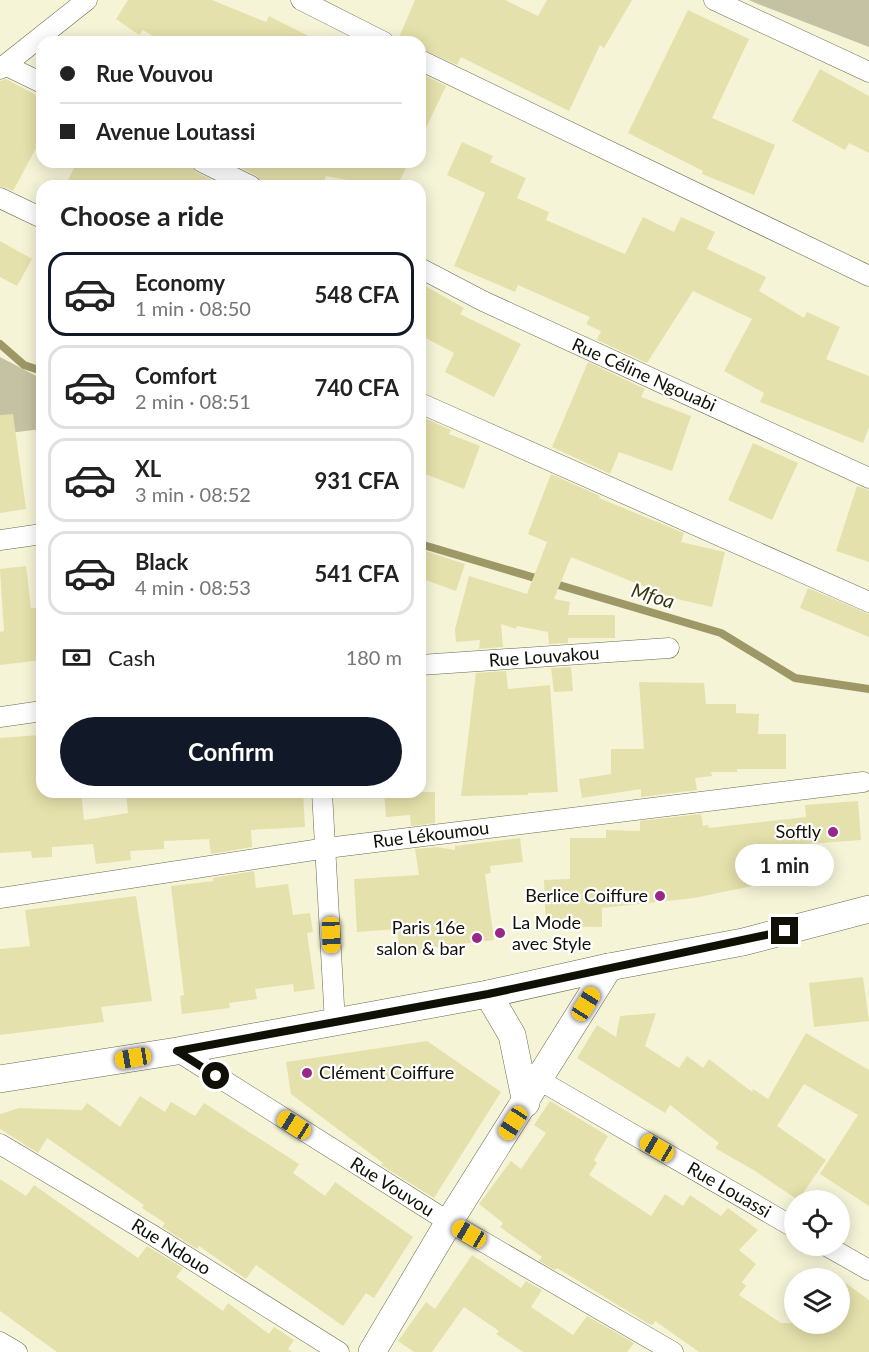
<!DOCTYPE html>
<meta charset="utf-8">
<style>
:root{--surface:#fff;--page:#f2f2f2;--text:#222;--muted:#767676;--line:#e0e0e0;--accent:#111827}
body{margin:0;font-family:Lato,sans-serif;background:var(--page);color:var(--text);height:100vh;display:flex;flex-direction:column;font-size:22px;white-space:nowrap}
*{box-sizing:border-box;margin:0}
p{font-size:20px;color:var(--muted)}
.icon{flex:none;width:33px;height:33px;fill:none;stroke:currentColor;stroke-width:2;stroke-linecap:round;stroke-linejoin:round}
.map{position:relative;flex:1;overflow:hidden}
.details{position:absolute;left:36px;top:180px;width:390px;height:618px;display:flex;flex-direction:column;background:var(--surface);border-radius:18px;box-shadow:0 3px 15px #0003}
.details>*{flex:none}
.hud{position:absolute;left:36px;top:36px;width:390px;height:132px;border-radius:18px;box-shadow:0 3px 15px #0003;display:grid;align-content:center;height:132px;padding:0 24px;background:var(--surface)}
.fabs{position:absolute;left:784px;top:1190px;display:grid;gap:12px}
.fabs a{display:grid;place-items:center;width:66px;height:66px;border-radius:50%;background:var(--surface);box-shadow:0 3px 15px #0003;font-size:30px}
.end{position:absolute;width:27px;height:27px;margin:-14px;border:8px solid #111007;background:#fff;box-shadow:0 0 0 3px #fff}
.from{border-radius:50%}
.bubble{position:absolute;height:42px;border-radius:21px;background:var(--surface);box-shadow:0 3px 15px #0003;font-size:20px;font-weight:700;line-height:42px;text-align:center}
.car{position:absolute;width:18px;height:36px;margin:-18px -9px;border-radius:8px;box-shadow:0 0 4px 2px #0007;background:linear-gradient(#f5c518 24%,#345 0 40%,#f5c518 0 76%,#345 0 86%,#f5c518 0)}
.hud b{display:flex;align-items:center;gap:21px;height:57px;font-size:22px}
.hud b+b{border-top:2px solid var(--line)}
.hud i{width:15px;height:15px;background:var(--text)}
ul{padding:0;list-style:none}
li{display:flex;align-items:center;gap:18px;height:84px;margin:0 12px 9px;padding:0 12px;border:3px solid var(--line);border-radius:18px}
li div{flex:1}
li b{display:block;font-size:22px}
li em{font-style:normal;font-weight:700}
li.current{border-color:var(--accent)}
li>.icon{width:54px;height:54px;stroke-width:1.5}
h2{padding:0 24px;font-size:27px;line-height:72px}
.pay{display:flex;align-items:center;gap:15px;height:66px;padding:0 24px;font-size:22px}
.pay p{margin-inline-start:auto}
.primary-button{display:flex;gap:12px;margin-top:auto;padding:12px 24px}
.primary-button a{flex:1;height:69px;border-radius:36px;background:var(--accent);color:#fff;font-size:24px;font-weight:700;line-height:69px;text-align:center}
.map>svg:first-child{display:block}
.green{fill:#c4c2a3}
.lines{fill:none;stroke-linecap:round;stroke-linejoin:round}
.stream{stroke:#9d9866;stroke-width:8}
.building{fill:#e5e1ac}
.street-casing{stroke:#6a684f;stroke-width:21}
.secondary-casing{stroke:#6a684f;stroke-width:28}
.street{stroke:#fff;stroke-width:20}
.secondary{stroke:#fff;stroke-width:27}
.route{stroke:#111007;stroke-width:8}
.poi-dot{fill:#992786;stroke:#fff;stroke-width:2}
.labels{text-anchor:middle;stroke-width:4.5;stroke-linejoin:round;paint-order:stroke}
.street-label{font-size:18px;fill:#111007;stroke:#fff}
.poi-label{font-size:18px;fill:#111007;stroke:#fff;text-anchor:end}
.water-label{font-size:20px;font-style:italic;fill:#3b360d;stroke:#fff}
</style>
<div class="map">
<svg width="869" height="1352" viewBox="0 0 869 1352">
<rect width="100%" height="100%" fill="#f6f4d7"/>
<g class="green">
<polygon points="749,0 869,0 869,47 758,4"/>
<polygon points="0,357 42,379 42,429 0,434"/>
</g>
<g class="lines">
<g class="stream">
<polyline points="0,344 24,365 42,371"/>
<polyline points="420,544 721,633 795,678 869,689"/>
</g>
</g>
<g class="building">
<polygon points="128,0 212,0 266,22 269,16 320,42 163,42 143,30 139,35 116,19"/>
<polygon points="415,0 505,0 538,16 547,0 632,0 604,48 600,45 569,111 461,57 457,65 420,48 420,42 397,42"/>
<polygon points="688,10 749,39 712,118 775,145 754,195 702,174 703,171 628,133"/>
<polygon points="820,69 869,96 869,153 849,143 845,150 792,121"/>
<polygon points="420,73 446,86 420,140"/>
<polygon points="6,79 42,98 42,137 13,191 0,186 0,81"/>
<polygon points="462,142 493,156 490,162 526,178 517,198 549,212 546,220 625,254 643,217 674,232 681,217 715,232 707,249 766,277 759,291 804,318 807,312 840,327 826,359 869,376 869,427 863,443 760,402 764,393 724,371 752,319 693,291 647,363 597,340 601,331 586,324 590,317 518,285 515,292 454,266 485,193 447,175"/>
<polygon points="77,162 190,162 196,172 224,186 65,186"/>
<polygon points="229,162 409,162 397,186 380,186 326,176 322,186 263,186 257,176"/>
<polygon points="0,241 32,259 17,286 0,277"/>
<polygon points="420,283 464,308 460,314 521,344 494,397 445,372 454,353 420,335"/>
<polygon points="588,362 645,389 641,397 691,416 672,471 619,452 610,474 552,447"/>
<polygon points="13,414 26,509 0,513 0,415"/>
<polygon points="420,416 451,430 449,434 480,446 464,489 420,472"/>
<polygon points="753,443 798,463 772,520 728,500"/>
<polygon points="551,474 600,496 599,498 684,533 681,542 725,552 712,607 673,598 571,557 554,599 570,602 568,615 615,615 615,638 568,638 568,643 549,644 548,632 517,626 516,629 501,624 503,647 479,649 480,640 456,642 455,629 469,576 527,594 547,542 528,534"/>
<polygon points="857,486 869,490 869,562 836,551"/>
<polygon points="420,549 465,564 456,591 420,578"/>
<polygon points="26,566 31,608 38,608 42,660 0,665 0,632 4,631 0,569"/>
<polygon points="808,588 869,614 869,637 800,608"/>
<polygon points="571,667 573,691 554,692 551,668"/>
<polygon points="506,671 508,689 550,685 558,792 528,793 528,795 461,796 476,673"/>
<polygon points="639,682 704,683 706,704 736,704 736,713 759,714 758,734 786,734 786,769 737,769 737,772 711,772 712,776 695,778 697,790 641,797 641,789 582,798 579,779 611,774 611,749 644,749"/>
<polygon points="39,735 42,794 81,792 84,820 128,813 126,792 169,792 169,796 222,792 303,792 305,827 251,830 252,847 211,854 209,839 164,841 164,849 130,851 131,860 96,864 93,844 52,847 52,857 32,858 31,851 0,853 0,738"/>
<polygon points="384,792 435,792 435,823 411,826 410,815 386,817"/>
<polygon points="858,801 861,840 795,845 801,876 694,898 602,908 602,927 546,926 544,880 570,879 570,838 606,838 606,830 640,831 640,821 701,814 703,826 708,825 709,828 806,817 805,805"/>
<polygon points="520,838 523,862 490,866 491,873 485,874 494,940 422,949 423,953 400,955 397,929 357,932 354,879 419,875 415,849 436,847 455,850 455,846"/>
<polygon points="254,871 256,888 288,884 293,915 310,913 313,932 307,933 315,989 294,992 293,984 255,989 257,999 229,1003 230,1008 182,1014 180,996 184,995 171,886 213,881 213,878"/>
<polygon points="136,896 152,1001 101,1007 104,1022 0,1035 0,949 30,946 25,910"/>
<polygon points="863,977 869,1021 814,1027 809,983"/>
<polygon points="656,1013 645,1046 679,1068 687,1056 703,1068 709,1059 752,1092 753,1089 768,1099 806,1033 869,1070 869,1206 820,1174 858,1115 804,1084 777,1126 826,1160 798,1200 755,1171 715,1148 719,1143 670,1105 665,1113 577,1058 597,1025 616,1037 620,1016"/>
<polygon points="427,1041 501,1092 434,1198 381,1165 383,1163 291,1094 286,1062"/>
<polygon points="140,1096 165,1112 171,1102 195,1116 204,1103 299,1164 293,1173 325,1196 335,1182 413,1237 374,1298 366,1293 343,1326 256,1265 246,1279 199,1246 197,1249 162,1227 165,1223 142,1208 144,1205 47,1138 38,1153 0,1129 0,1114 19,1108 82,1110 87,1103 120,1127"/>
<polygon points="550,1101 608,1136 594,1160 597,1163 589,1175 651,1216 665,1194 683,1206 690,1195 721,1216 728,1208 758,1230 739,1250 756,1264 742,1282 746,1286 739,1295 781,1323 840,1323 840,1279 869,1300 869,1352 699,1352 655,1321 653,1325 649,1324 557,1268 555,1270 539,1261 542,1257 500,1227 503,1223 479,1204 511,1161 521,1169 546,1133 534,1125"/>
<polygon points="0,1179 26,1196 34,1185 138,1258 147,1246 183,1268 176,1277 223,1311 228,1303 269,1334 274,1327 294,1340 288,1349 292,1352 57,1352 0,1311"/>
<polygon points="472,1255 521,1288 526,1281 542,1290 531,1307 573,1335 587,1316 634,1343 627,1352 523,1352 496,1334 499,1331 464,1307 432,1352 414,1352 398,1341 426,1302 435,1309"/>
</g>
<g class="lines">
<defs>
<g id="street">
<polyline points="301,0 384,42"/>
<polyline points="714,0 869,72"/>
<polyline points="420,60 869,276"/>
<polyline points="7,66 42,83"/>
<polyline points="0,69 87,0"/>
<polyline points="202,162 251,186"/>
<polyline points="0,198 42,218"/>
<polyline points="420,268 483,301 869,478"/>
<polyline points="420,403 869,602"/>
<polyline points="0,540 42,534"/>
<polyline points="420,665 669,648"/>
<polyline points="0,717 42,711"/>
<polyline points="322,792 335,1023"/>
<polyline points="0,898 327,848 863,782"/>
<polyline points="177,1051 449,1222 673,1352"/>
<polyline points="527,1073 795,1228"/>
<polyline points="0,1144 154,1236 339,1352"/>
<polyline points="825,1245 869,1270"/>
<polyline points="0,1342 17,1352"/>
</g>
<g id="secondary">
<polyline points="488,994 512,1035 526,1103"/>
<polyline points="0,1079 177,1051 488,994 609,967 743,942 869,909"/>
<polyline points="372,1352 449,1222 609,967"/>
</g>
</defs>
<use href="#street" class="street-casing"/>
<use href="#secondary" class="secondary-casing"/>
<use href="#street" class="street"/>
<use href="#secondary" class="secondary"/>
</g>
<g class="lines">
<polyline class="route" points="216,1076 177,1051 488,994 785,931"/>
</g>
<g class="poi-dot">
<circle cx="833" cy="832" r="6"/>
<circle cx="660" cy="896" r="6"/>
<circle cx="500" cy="933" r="6"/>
<circle cx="477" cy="938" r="6"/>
<circle cx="307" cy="1073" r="6"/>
</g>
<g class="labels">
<g class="street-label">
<text transform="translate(644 375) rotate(24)" y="6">Rue Céline Ngouabi</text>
<text transform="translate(544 657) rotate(-4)" y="6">Rue Louvakou</text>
<text transform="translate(431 835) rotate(-7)" y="6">Rue Lékoumou</text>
<text transform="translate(392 1187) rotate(32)" y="6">Rue Vouvou</text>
<text transform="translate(729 1190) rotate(30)" y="6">Rue Louassi</text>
<text transform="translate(171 1247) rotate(32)" y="6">Rue Ndouo</text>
</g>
<g class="poi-label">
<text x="821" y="838">Softly</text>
<text x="648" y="902">Berlice Coiffure</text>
<text x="512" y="929" text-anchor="start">La Mode<tspan x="512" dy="21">avec Style</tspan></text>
<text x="465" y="934">Paris 16e<tspan x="465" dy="21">salon &amp; bar</tspan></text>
<text x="319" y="1079" text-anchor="start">Clément Coiffure</text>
</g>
<g class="water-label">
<text transform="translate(653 596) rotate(17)" y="7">Mfoa</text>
</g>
</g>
</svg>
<div class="fabs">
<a><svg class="icon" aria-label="locate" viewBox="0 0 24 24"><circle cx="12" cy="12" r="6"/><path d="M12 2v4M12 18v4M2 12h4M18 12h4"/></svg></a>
<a><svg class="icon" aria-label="layers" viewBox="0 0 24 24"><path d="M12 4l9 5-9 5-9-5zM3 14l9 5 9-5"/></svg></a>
</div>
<i class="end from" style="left:216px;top:1076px"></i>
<i class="end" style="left:785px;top:931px"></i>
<div class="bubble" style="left:735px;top:844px;width:99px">1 min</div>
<i class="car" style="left:331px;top:935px;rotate:178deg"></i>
<i class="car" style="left:586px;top:1004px;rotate:32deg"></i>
<i class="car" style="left:133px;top:1058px;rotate:261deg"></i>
<i class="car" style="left:513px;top:1123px;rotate:213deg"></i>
<i class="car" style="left:294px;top:1125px;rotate:302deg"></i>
<i class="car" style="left:657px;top:1148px;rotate:300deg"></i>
<i class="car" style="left:469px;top:1234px;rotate:300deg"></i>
<div class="hud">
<b><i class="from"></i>Rue Vouvou</b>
<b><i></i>Avenue Loutassi</b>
</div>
<section class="details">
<h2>Choose a ride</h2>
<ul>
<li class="current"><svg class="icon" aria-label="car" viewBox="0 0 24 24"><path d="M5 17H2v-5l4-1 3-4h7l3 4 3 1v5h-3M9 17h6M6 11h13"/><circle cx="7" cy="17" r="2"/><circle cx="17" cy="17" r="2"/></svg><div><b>Economy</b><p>1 min · 08:50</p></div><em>548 CFA</em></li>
<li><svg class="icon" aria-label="car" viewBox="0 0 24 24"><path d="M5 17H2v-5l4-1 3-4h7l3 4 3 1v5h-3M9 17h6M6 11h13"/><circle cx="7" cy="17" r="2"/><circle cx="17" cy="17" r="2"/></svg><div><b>Comfort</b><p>2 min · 08:51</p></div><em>740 CFA</em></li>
<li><svg class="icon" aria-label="car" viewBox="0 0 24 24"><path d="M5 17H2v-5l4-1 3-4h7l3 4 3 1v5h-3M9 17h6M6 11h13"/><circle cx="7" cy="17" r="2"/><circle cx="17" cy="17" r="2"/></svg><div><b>XL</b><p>3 min · 08:52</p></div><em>931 CFA</em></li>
<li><svg class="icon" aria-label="car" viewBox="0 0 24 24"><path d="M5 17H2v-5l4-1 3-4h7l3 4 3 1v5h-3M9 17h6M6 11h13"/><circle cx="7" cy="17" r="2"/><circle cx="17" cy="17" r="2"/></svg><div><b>Black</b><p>4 min · 08:53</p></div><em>541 CFA</em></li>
</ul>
<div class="pay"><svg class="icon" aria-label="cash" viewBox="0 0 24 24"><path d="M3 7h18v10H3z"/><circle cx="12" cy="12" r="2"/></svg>Cash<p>180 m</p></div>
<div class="primary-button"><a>Confirm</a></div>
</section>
</div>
